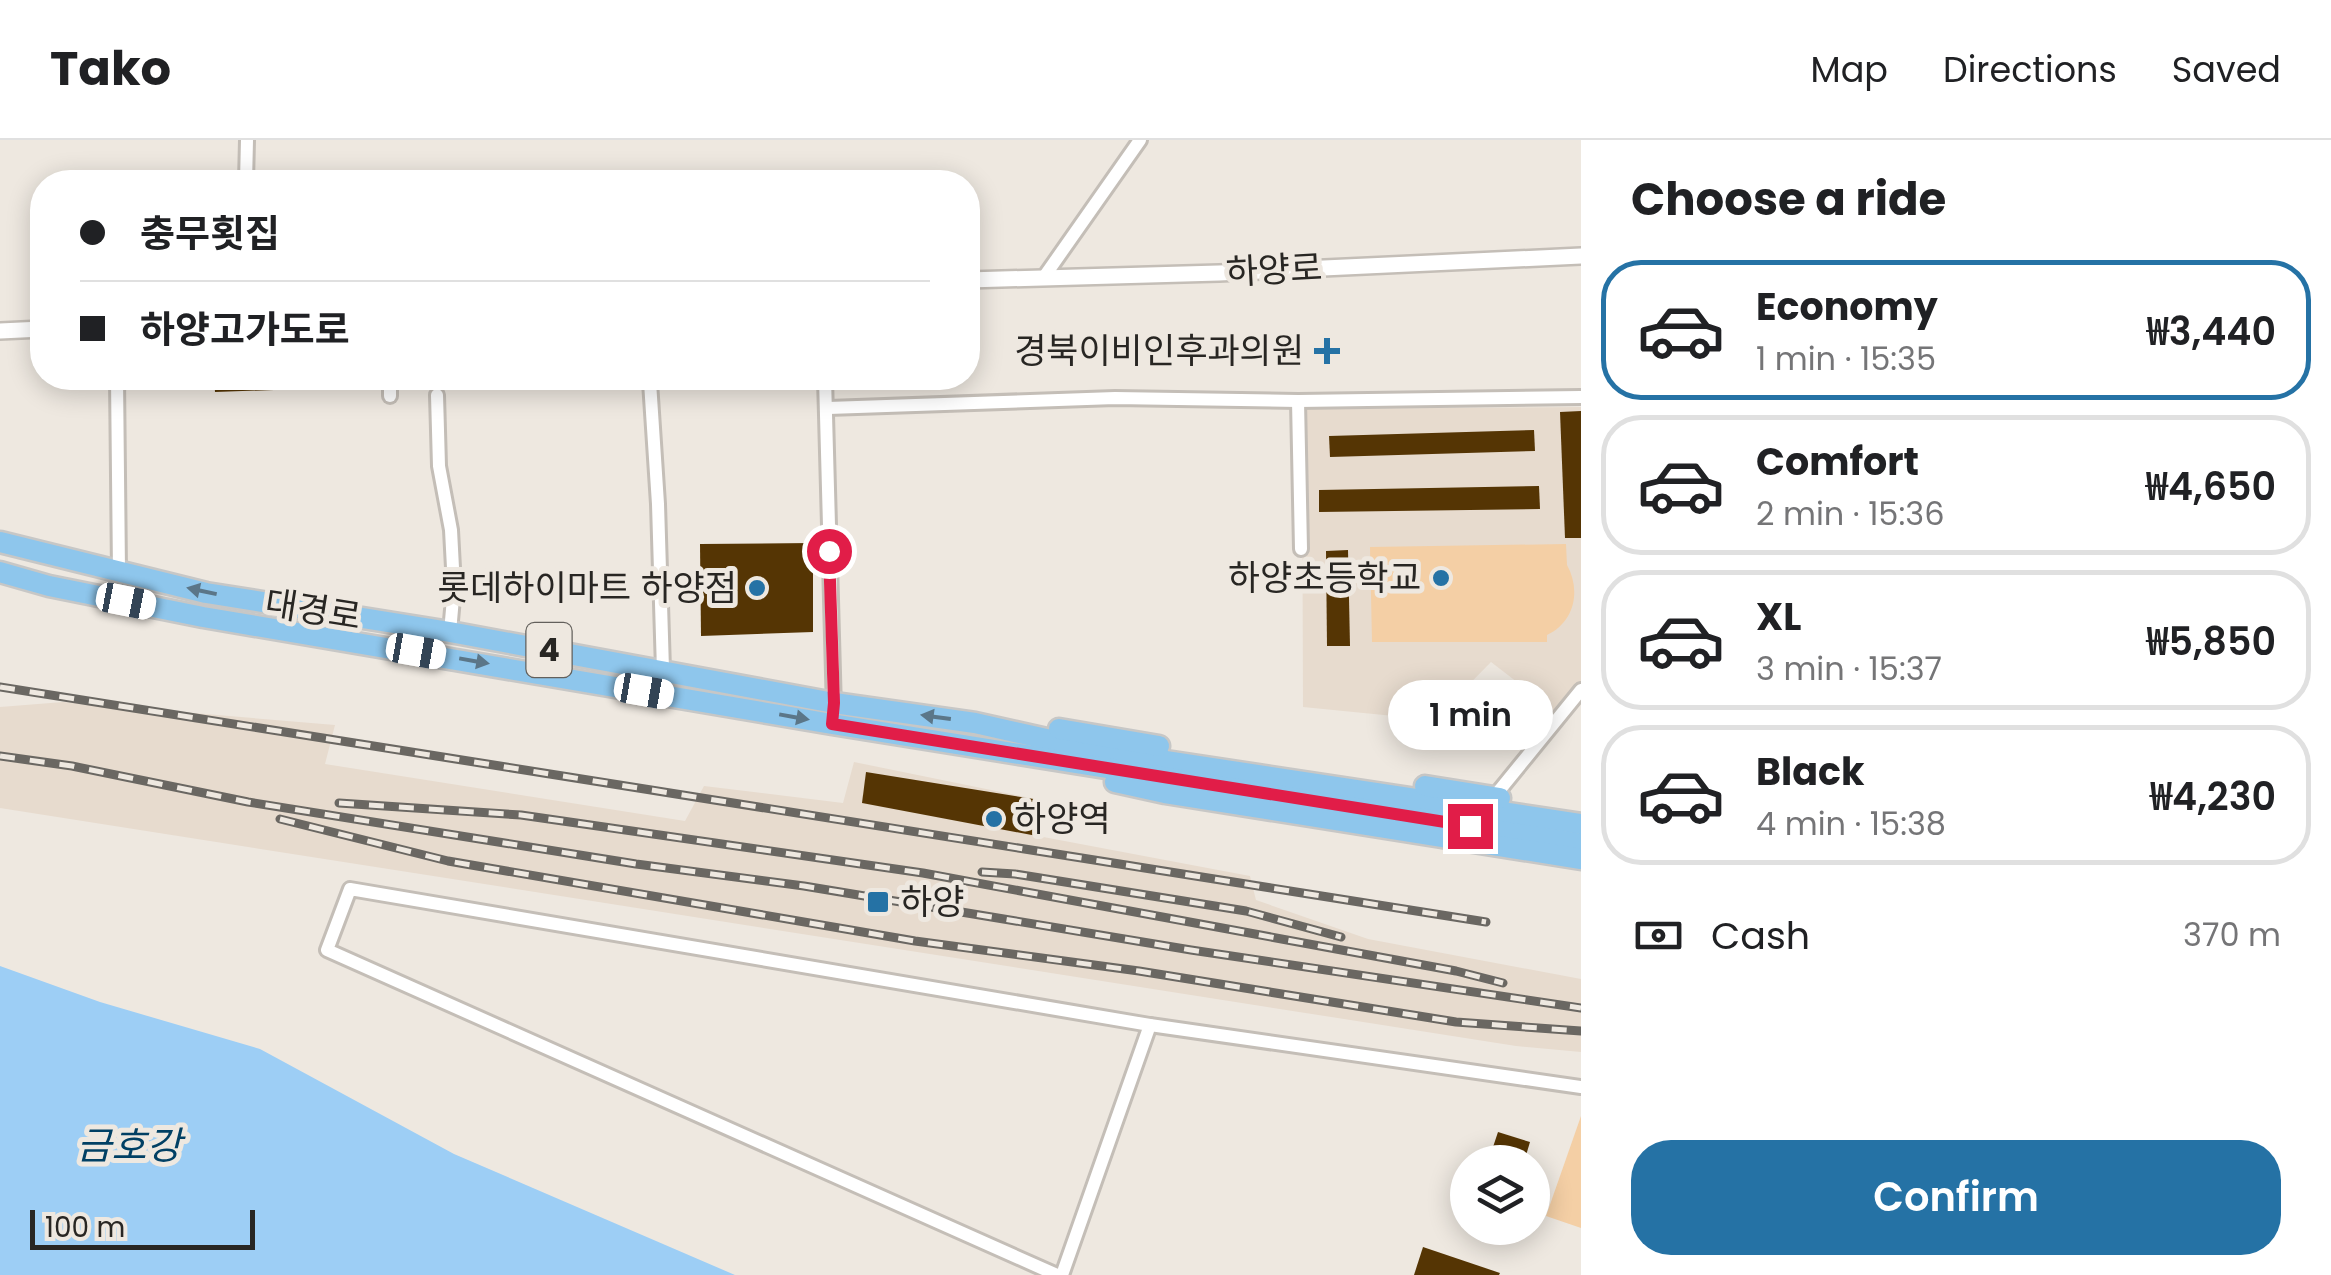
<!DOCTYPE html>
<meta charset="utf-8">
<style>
:root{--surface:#fff;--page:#f6f6f6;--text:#202124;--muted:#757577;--line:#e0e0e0;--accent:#2572a5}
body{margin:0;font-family:Poppins,"Noto Sans KR",sans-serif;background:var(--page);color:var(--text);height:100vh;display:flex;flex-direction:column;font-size:38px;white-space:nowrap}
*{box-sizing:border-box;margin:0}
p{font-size:32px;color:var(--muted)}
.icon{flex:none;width:55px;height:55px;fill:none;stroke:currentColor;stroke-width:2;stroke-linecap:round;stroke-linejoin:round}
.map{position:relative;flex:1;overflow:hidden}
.drawer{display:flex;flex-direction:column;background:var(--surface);width:750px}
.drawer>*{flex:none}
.banner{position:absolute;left:30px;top:30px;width:950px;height:220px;border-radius:40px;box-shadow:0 5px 25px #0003;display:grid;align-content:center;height:220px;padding:0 50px;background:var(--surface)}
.tools{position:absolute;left:1450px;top:1005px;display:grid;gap:20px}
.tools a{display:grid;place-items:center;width:100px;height:100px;border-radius:50%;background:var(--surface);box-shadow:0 5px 25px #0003;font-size:50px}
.scale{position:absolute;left:30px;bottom:25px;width:225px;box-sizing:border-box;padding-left:10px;border:5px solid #282623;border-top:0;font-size:28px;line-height:35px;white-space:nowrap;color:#282623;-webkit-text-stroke:8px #eee8e0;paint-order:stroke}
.end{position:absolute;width:45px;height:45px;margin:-22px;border:12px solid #e11d48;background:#fff;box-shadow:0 0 0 5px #fff}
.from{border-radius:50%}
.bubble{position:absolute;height:70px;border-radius:35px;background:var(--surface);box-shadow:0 5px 25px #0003;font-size:32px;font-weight:600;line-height:70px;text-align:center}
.car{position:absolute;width:30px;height:60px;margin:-30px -15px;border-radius:12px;box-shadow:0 0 8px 2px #0007;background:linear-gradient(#fff 24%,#345 0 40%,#fff 0 76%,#345 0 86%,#fff 0)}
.banner b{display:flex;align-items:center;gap:35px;height:95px;font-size:38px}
.banner b+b{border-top:2px solid var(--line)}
.banner i{width:25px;height:25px;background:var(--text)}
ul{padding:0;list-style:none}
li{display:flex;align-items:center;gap:30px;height:140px;margin:0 20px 15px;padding:0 30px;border:5px solid var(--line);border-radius:40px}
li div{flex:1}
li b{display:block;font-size:38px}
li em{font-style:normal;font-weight:600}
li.selected{border-color:var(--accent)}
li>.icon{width:90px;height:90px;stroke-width:1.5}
h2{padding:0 50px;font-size:45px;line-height:120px}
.pay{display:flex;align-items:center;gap:25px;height:110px;padding:0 50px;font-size:38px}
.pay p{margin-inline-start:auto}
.button{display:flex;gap:20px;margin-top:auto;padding:20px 50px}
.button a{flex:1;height:115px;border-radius:40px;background:var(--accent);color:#fff;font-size:40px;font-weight:600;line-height:115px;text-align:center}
header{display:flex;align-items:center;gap:60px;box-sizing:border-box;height:140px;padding:0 50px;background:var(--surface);border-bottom:2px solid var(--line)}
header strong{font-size:48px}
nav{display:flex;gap:55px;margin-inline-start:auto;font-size:35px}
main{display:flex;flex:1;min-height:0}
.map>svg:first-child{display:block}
.built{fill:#e7dbce}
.green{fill:#f4cfa5}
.water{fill:#9dcef5}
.building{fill:#553504}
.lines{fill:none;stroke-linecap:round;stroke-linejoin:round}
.minor-casing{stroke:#c4beb7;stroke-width:18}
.tertiary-casing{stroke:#c4beb7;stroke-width:20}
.primary-casing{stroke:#c7c7c6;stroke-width:25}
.minor{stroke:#fff;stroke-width:12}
.tertiary{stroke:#fff;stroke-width:15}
.primary{stroke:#8ec6ec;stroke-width:20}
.rail-casing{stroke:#6a6762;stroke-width:9}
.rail{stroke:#eee8e0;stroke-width:5;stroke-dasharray:15;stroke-linecap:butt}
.oneway{fill:#5b7688}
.route{stroke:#e11d48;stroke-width:12}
.poi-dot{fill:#2572a5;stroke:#eee8e0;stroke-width:4}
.labels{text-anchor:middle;stroke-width:10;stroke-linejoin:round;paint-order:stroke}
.shield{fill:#eee8e0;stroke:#63605c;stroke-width:2.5}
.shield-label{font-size:32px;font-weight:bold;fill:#282623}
.street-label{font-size:35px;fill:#282623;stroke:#eee8e0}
.poi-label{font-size:35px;fill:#282623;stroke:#eee8e0;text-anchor:end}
.water-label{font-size:38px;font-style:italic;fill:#014064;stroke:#eee8e0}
</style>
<header>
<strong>Tako</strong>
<nav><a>Map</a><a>Directions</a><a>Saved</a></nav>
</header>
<main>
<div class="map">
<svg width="1581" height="1135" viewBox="0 0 1581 1135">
<rect width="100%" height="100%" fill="#eee8e0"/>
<g class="built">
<polygon points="1581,267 1581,554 1562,577 1491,522 1434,580 1303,567 1302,269"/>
<polygon points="63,562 335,585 325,624 685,681 704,646 843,663 854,622 1040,660 1038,696 1250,736 1256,760 1368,799 1581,839 1581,912 1516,906 0,668 0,567"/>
</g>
<g class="green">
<path d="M1566 404 1567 425C1581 450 1575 482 1547 495V502H1372L1370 407Z"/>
<polygon points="1581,976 1581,1088 1546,1076"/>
</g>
<polygon class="water" points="0,826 100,862 260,909 454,1014 735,1135 0,1135"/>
<g class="building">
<polygon points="214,238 301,238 301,249 215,252"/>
<polygon points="1581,271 1581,398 1565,398 1560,272"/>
<polygon points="1534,290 1535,311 1330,317 1329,296"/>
<polygon points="1539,346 1540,369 1319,372 1319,350"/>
<polygon points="813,403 813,492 701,496 700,404"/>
<polygon points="1348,410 1350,506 1327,506 1326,411"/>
<polygon points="866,632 1040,660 1037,696 862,663"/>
<polygon points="1498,992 1530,1002 1524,1022 1488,1022"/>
<polygon points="1423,1107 1500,1133 1499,1135 1414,1135"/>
</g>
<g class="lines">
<defs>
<g id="minor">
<polyline points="246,42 247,0"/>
<polyline points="1044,137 1140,0"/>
<polyline points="117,238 119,432"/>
<polyline points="390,238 390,256"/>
<polyline points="825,238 834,570"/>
<polyline points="650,242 658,364 663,530"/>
<polyline points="437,255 439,326 451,390 454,447 450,492"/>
<polyline points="1298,261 1301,409"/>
<polyline points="828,268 1115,258 1298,261 1581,257"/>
<polyline points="1494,657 1581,550"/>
<polyline points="1057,1135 327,810 350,749 1150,885 1581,947"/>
<polyline points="1062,1135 1150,885"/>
</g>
<g id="tertiary">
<polyline points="968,140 1219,133 1581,116"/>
<polyline points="0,191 42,189"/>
</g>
<g id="primary">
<polyline points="0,402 206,453 450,492 834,563 975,583 1100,611 1581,684"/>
<polyline points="0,432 49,446 203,477 832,584 1581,704"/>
<polyline points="1059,589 1159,606"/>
<polyline points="1115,642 1165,653 1581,719"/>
<polyline points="1425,646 1500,658"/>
</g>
</defs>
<use href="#minor" class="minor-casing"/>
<use href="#tertiary" class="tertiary-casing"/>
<use href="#primary" class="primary-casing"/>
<use href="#minor" class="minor"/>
<use href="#tertiary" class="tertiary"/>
<use href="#primary" class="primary"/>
<defs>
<g id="rail">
<polyline points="0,547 1486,782"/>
<polyline points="0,616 72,626 248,662 636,724 804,746 1191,810 1581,868"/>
<polyline points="339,663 521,675 923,733 1456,831 1503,843"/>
<polyline points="280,679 448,721 915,801 1139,831 1456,882 1581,891"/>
<polyline points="982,732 1015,734 1246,771 1341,797"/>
</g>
</defs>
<use href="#rail" class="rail-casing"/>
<use href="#rail" class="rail"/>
</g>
<defs><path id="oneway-solid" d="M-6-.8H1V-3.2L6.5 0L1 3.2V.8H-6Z" transform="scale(2.5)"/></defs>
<g class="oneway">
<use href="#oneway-solid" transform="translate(202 451) rotate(-168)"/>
<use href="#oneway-solid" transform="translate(474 521) rotate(10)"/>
<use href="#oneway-solid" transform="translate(794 577) rotate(10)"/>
<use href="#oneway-solid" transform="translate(936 577) rotate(-172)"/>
</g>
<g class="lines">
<polyline class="route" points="829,411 834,563 832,584 1470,686"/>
</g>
<g class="poi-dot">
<path d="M1322 196h10v10h10v10h-10v10h-10v-10h-10v-10h10z"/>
<circle cx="1441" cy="438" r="10"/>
<circle cx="757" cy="448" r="10"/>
<circle cx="994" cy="679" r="10"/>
<rect x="866" y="750" width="24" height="24" rx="5"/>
</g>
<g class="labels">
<rect class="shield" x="526.5" y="483" width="45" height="54" rx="8"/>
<g class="shield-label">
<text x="549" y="521">4</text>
</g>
<g class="street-label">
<text transform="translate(1274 130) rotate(-3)" y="12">하양로</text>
<text transform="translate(313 470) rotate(9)" y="12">대경로</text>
</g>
<g class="poi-label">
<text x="1304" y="223">경북이비인후과의원</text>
<text x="1421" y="450">하양초등학교</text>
<text x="737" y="460">롯데하이마트 하양점</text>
<text x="1014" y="691" text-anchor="start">하양역</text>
<text x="900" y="774" text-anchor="start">하양</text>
</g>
<g class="water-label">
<text x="129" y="1019">금호강</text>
</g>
</g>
</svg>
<div class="tools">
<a><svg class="icon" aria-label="layers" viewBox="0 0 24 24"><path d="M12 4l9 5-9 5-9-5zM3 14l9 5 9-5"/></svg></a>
</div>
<div class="scale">100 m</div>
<i class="end from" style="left:829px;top:411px"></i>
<i class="end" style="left:1470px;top:686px"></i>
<div class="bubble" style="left:1388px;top:540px;width:165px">1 min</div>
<i class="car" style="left:126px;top:461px;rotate:101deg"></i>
<i class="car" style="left:416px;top:511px;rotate:100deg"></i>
<i class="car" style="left:644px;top:551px;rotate:100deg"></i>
<div class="banner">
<b><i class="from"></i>충무횟집</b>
<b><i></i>하양고가도로</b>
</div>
</div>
<section class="drawer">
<h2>Choose a ride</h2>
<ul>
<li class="selected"><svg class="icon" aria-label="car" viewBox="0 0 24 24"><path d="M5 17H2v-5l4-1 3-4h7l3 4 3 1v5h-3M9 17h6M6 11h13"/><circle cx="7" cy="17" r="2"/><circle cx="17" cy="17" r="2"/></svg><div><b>Economy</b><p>1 min · 15:35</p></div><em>₩3,440</em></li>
<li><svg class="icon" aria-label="car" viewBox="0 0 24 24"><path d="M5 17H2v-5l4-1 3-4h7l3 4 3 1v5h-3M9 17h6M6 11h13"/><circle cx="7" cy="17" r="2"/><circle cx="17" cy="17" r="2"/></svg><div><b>Comfort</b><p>2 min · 15:36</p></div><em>₩4,650</em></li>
<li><svg class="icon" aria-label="car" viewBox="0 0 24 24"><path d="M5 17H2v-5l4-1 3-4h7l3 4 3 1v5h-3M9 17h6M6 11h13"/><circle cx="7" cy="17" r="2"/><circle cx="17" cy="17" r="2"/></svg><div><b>XL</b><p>3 min · 15:37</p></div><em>₩5,850</em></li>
<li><svg class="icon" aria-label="car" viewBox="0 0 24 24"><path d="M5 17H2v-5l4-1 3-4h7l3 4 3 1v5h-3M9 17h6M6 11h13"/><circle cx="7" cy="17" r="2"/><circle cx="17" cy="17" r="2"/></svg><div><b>Black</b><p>4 min · 15:38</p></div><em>₩4,230</em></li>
</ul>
<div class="pay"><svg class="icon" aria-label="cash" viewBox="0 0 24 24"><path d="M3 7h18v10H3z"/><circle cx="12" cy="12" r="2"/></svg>Cash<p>370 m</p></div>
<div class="button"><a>Confirm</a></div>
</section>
</main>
